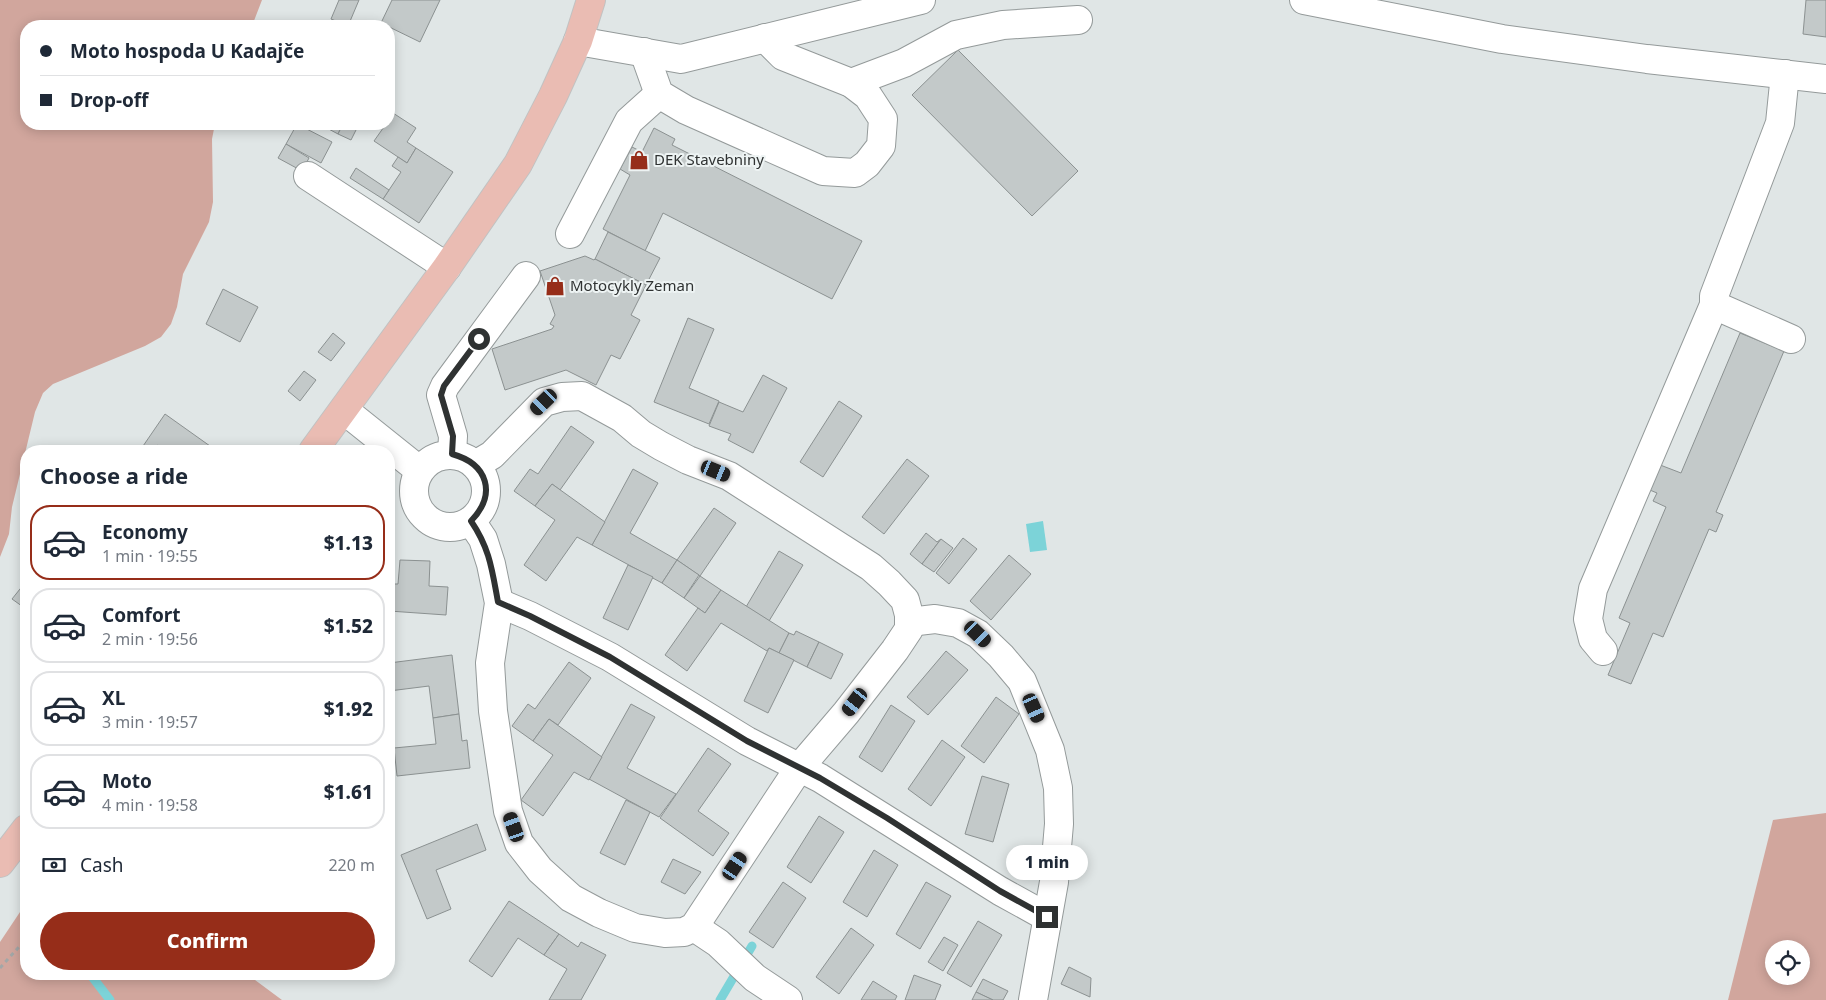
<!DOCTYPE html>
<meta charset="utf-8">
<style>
:root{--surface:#fff;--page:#f2f2f3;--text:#1f2937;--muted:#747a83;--line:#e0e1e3;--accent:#962d19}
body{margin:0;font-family:"Noto Sans",sans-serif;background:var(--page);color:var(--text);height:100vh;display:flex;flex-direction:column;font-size:19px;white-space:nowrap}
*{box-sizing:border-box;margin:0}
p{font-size:16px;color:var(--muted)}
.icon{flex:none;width:28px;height:28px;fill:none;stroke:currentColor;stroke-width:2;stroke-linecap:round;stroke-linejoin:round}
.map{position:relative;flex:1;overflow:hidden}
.sheet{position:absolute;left:20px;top:445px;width:375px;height:535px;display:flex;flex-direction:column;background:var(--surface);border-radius:20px;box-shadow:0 2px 12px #0003}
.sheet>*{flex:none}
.hud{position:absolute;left:20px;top:20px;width:375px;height:110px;border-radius:20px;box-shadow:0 2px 12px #0003;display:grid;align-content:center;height:110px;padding:0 20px;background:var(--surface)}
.buttons{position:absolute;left:1765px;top:940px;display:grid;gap:10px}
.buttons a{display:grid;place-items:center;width:45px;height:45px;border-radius:50%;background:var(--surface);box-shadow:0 2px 12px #0003;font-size:25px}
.end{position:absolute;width:22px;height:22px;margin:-11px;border:6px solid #2f3232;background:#fff;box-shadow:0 0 0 2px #fff}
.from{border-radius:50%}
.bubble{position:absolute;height:35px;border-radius:18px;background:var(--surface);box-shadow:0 2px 12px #0003;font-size:16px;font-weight:800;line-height:35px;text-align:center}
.car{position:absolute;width:15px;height:30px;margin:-15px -8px;border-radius:6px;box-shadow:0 0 4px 1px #0007;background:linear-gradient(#222 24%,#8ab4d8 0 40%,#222 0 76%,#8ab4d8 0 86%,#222 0)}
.hud b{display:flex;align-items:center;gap:18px;height:48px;font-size:19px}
.hud b+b{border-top:1px solid var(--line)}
.hud i{width:12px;height:12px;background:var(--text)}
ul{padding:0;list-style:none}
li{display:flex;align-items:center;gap:15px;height:75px;margin:0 10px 8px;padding:0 10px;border:2px solid var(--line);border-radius:20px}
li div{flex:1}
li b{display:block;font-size:19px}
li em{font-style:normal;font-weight:800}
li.selected{border-color:var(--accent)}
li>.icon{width:45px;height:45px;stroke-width:1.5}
h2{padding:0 20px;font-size:22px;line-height:60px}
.pay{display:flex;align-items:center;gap:12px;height:55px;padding:0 20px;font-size:19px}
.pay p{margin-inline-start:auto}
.cta{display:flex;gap:10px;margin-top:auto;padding:10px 20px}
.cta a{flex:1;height:58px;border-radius:30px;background:var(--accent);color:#fff;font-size:20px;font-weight:800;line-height:58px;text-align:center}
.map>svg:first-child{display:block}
.green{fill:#d1a69d;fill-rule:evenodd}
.water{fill:#7cd3d8}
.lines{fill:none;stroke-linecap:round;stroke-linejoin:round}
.stream{stroke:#7cd3d8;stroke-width:9}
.building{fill:#c3c9c9;stroke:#8b9191}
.minor-casing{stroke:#949a9a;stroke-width:30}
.major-casing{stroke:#c1c2c2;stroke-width:30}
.path{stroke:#a2a7a7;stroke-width:3;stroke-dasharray:4 4;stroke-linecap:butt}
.minor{stroke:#fff;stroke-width:28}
.major{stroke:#eabcb3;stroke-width:28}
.route{stroke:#2f3232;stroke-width:6}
.labels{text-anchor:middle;stroke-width:4;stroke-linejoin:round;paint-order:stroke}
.poi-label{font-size:15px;fill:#2f3232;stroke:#edf3f3;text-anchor:start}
</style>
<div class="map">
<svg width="1826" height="1000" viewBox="0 0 1826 1000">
<rect width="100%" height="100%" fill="#e0e6e6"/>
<g class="green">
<polygon points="0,0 262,0 252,26 26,26 26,124 215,124 212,139 213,202 209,222 183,274 177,307 171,324 161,337 145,346 53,384 43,393 35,412 12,507 9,534 0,557"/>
<path d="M1826 813V1000H1728L1773 820ZM1774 949H1801V976H1774Z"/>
<polygon points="26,903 26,974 247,974 282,1000 0,1000 0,942"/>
</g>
<polygon class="water" points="1043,521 1047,550 1030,552 1026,524"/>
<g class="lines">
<g class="stream">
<polyline points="90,974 110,1000"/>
<polyline points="720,1000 752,946"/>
</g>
</g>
<g class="building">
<polygon points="339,0 359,0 348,26 331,19"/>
<polygon points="392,0 440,0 420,42 381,23"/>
<polygon points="1806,0 1826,0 1826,37 1803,34"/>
<polygon points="958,50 1078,171 1032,216 912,95"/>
<polygon points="393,113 416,128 407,142 416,148 407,163 374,141 386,124 389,124 389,120"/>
<polygon points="297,124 332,142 321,163 286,144"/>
<polygon points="326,124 343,124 338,134 325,127"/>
<polygon points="343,124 359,124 351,140 338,134"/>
<polygon points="654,128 675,139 672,145 862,241 832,299 663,213 645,251 603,229 630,175 620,169 632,147 642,152"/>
<polygon points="286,144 309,158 302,171 278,158"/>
<polygon points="416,148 453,172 419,223 383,199 401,172 392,166 398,157 407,163"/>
<polygon points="356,168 389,190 383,199 350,178"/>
<polygon points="608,232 660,258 646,285 595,259"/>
<polygon points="585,256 594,260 595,259 646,285 631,315 640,320 620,359 611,355 596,385 566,370 505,390 492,349 552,329 554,326 550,324 555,315 540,271"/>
<polygon points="223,289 258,307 240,342 206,324"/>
<polygon points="688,318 714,329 689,388 719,401 709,424 654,402"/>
<polygon points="333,333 345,343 331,361 318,352"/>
<polygon points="1740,333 1784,351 1716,512 1723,515 1716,532 1709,529 1663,637 1653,633 1631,684 1608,675 1630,623 1619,618 1666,507 1653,501 1657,493 1645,488 1655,463 1681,473"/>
<polygon points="304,371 316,380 300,401 288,391"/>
<polygon points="763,375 787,388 753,453 728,440 731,434 709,426 719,402 743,412"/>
<polygon points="839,401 862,416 823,477 800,462"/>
<polygon points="165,414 217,451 165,451 157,445 153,451 143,451 141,449"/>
<polygon points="571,426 594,442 560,490 552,484 535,506 514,491 530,469 538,474"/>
<polygon points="907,459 929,476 884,534 862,517"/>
<polygon points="633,469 658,483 630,533 677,560 662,583 592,545"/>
<polygon points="552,484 605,522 592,545 577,537 546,581 524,565 555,520 535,506"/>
<polygon points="714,508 736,523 700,576 677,560"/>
<polygon points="926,533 937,542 941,539 922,564 910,554"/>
<polygon points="963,538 977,549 949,584 936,573"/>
<polygon points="941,539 953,548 934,572 922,564"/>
<polygon points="779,551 803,565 769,621 746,607"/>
<polygon points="1009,555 1031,574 991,620 970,601"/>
<polygon points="400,560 430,561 429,586 448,587 446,615 389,611 389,584 398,584"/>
<polygon points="677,560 699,575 684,598 662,583"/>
<polygon points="628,565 653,577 628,630 603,618"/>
<polygon points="700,576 721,590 705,613 684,598"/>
<polygon points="24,584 26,586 26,609 12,599"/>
<polygon points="721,590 789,633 779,653 769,648 767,651 721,623 687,671 665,655 698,608 705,613"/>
<polygon points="796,631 819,642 807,667 779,653 789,633 794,635"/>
<polygon points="819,642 843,654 831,679 807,667"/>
<polygon points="769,648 794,660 768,713 744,701"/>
<polygon points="946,651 968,670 928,715 907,697"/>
<polygon points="452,655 459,714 433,718 429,686 389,691 389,663"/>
<polygon points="569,662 591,678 558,725 549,719 533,741 512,726 528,704 535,709"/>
<polygon points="996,697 1019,714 984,763 961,746"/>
<polygon points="631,704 655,717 627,768 676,794 659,817 589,779"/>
<polygon points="891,705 915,721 882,772 859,757"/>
<polygon points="459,714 462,741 467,740 470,768 397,776 394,748 436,744 433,718"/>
<polygon points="549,719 602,757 589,780 574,772 543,816 521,800 553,755 533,741"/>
<polygon points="942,740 965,757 931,806 908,789"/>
<polygon points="708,748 731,764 698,811 729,833 713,856 660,818"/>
<polygon points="982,776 1009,784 993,842 965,834"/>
<polygon points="626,800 650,812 625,865 600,853"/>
<polygon points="819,816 844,832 811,883 787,867"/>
<polygon points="477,824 486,850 436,870 451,909 427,919 401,855"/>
<polygon points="874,850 898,865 867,917 843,902"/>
<polygon points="673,859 701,872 685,894 661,882"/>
<polygon points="783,882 806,898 773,948 749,932"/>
<polygon points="926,882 951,896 920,949 896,934"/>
<polygon points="509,901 559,934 544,955 518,938 492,977 469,961"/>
<polygon points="978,921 1002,935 971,987 947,973"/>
<polygon points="851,928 874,945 839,994 816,977"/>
<polygon points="559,934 578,947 581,942 606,955 581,1000 549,1000 567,969 544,955"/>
<polygon points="944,937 958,945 943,971 928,962"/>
<polygon points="1069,967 1091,978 1090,997 1061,984"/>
<polygon points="914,975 941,985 935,1000 905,1000"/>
<polygon points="983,979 1008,991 1003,1000 993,1000 976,992"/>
<polygon points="873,981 897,996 895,1000 861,1000"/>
<polygon points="976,992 993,1000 972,1000"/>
</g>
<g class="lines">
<defs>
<g id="minor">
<polyline points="1304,0 1502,39 1647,59 1826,79"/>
<polyline points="578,41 681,59 921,0"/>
<polyline points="644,52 659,94 686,110 823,171 855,173 867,164 881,146 883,119 868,96 851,83 783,56 765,38"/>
<polyline points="851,83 904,63 956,35 1003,25 1078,20"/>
<polyline points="308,176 447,267"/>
<polyline points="570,234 629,121 659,94"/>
<polyline points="1714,305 1791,339"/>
<polyline points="344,410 419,470"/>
<polyline points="452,454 453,436 441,395 445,386 526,276"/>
<circle cx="450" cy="491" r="36"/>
<polyline points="471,521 483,539 491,564 499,603 490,663 493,711 508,811 519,843 540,870 571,898 599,913 635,928 665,933 684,932 694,927 799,768 846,713 895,650 909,629 909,615 905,600 889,583 871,567 729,476 688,460 661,446 641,434 622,418 582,396 562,397 544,402 492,455 475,465"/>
<polyline points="499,603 530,616 610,657 747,741 820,778 1000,891 1047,917"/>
<polyline points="909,622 935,619 958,623 978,634 1001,656 1022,681 1050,750 1058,788 1059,824 1054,882 1033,1000"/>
<polyline points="1603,651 1593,639 1588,619 1593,589 1714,305 1714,296 1780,123 1785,74"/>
<polyline points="694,927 718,943 755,978 788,1000"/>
</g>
<g id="major">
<polyline points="313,451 447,267 518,164 553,96 578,41 591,0"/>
<polyline points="0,863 26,829"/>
</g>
</defs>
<use href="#minor" class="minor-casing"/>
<use href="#major" class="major-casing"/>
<polyline class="path" points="0,968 26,939"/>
<use href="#minor" class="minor"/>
<use href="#major" class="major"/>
</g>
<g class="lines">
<path class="route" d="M479 339 444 386 441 395 453 436 452 454C488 464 497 494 471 521 490 549 492 570 498 602L530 616 610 657 747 741 820 778 887 818 1000 891 1047 917"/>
</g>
<defs>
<symbol id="shop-bare" viewBox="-9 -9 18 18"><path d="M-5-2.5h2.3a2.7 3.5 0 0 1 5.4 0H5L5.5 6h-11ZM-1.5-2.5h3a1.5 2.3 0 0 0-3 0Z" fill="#962d19" stroke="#edf3f3" stroke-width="2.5" paint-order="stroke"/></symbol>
</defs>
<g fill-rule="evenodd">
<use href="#shop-bare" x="625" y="146" width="28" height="28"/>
<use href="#shop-bare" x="541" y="272" width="28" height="28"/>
</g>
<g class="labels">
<g class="poi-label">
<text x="654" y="165">DEK Stavebniny</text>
<text x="570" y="291">Motocykly Zeman</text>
</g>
</g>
</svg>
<div class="buttons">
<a><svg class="icon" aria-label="locate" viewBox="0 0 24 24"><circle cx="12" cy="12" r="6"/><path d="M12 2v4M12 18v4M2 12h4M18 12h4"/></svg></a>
</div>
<i class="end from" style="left:479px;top:339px"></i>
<i class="end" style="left:1047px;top:917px"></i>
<div class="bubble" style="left:1006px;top:845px;width:82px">1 min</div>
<i class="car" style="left:544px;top:402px;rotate:226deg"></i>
<i class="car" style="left:716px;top:471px;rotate:112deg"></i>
<i class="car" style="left:978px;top:634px;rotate:134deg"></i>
<i class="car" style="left:855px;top:702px;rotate:217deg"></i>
<i class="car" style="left:1034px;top:708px;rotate:156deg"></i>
<i class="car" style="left:514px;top:827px;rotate:341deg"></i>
<i class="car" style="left:735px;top:866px;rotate:34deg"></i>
<div class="hud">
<b><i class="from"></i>Moto hospoda U Kadajče</b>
<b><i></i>Drop-off</b>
</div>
<section class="sheet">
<h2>Choose a ride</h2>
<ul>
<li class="selected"><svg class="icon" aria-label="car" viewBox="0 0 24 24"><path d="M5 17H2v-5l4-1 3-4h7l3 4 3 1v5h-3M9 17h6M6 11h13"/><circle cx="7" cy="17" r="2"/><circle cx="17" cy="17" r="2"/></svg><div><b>Economy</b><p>1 min · 19:55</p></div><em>$1.13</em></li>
<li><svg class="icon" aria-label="car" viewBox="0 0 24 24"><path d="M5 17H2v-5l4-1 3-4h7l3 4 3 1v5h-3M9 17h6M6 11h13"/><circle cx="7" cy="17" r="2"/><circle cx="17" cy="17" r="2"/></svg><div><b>Comfort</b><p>2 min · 19:56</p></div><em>$1.52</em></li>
<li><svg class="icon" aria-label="car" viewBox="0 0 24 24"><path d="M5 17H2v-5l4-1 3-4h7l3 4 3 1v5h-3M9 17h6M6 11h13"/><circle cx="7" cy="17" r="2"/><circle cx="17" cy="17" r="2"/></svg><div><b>XL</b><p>3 min · 19:57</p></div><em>$1.92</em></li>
<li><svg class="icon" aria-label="car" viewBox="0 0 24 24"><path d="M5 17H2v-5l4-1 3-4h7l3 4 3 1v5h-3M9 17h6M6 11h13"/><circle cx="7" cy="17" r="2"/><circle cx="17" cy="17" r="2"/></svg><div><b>Moto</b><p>4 min · 19:58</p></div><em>$1.61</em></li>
</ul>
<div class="pay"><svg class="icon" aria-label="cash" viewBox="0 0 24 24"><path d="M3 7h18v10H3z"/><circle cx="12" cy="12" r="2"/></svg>Cash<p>220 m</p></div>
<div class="cta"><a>Confirm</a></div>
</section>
</div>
